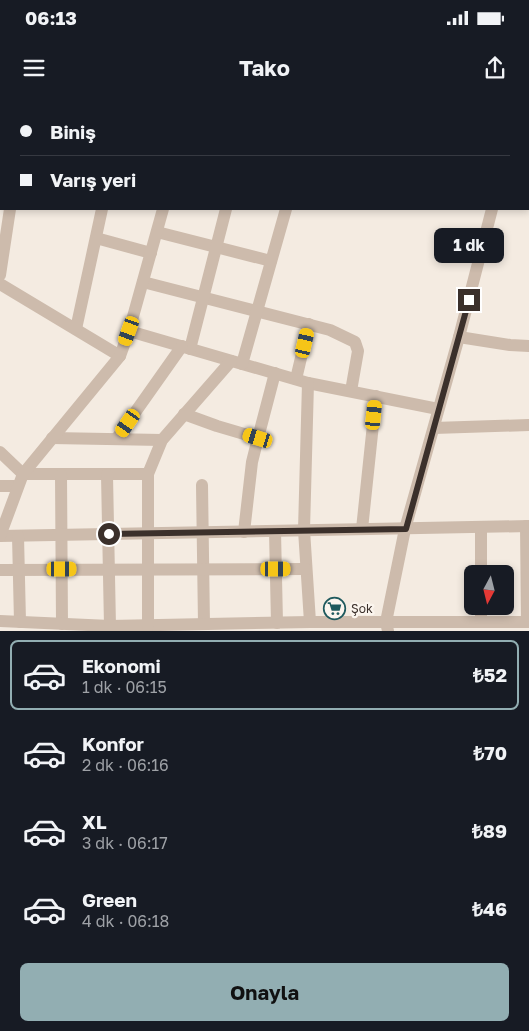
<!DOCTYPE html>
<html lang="tr">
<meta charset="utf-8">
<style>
:root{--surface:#171b24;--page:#242831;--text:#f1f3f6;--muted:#9ea1a6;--line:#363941;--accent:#92aeb2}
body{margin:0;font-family:"Golos Text",sans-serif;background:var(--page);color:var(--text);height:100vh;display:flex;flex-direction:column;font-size:19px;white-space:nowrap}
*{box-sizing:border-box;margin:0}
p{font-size:16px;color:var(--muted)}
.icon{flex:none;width:28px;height:28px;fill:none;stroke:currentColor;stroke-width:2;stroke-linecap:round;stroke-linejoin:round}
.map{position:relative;height:531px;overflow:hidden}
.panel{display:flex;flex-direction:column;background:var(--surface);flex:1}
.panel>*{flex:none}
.guide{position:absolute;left:0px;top:0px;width:530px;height:110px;box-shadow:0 2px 8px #0003;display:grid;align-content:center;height:110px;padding:0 20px;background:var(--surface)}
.needle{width:32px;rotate:187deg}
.fabs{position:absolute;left:464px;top:465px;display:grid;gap:10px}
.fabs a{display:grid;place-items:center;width:50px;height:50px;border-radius:8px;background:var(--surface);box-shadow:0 2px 8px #0003;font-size:25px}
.end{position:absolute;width:22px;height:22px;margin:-11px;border:6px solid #3b302b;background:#fff;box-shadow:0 0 0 2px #fff}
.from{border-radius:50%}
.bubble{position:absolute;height:35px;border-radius:8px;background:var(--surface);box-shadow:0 2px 8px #0003;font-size:16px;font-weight:700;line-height:35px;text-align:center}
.car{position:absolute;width:15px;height:30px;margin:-15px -8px;border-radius:6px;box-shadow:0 0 4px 1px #0007;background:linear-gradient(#f5c518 24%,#345 0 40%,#f5c518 0 76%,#345 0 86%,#f5c518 0)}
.guide b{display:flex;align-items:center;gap:18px;height:48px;font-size:19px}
.guide b+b{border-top:1px solid var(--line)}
.guide i{width:12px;height:12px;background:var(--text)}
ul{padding:9px 0 0;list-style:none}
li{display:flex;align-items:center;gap:15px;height:70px;margin:0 10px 8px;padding:0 10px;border:2px solid transparent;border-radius:8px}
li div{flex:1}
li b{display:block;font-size:19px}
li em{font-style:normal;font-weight:700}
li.active{border-color:var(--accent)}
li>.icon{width:45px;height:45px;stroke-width:1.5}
.cta{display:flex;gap:10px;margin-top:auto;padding:10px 20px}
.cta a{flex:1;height:58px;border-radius:8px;background:var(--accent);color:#111;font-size:20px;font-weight:700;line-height:58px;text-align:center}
.status{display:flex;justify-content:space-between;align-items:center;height:35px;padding:0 25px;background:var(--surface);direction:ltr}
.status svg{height:14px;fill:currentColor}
header{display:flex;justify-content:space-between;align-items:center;height:65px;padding:0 20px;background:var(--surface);font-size:22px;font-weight:700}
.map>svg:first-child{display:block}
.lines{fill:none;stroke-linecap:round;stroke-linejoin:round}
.minor{stroke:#cdbbac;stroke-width:12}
.route{stroke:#3b302b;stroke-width:6}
.labels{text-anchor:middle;stroke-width:4.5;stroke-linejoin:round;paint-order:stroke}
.poi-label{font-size:12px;fill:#3b302b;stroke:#fbf5ee;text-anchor:start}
</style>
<div class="status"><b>06:13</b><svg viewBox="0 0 49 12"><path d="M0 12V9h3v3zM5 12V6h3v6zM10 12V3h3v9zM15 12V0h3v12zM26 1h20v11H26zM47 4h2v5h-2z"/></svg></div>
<header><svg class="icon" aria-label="menu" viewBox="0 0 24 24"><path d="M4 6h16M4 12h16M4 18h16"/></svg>Tako<svg class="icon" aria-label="share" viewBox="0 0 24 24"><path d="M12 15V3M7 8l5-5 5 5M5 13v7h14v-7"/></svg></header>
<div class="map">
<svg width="529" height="531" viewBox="0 0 529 531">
<rect width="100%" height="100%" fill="#f4ebe1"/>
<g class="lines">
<g class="minor">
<polyline points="144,0 150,1"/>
<polyline points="30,1 30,0"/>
<polyline points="129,1 129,0"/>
<polyline points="190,1 191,0"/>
<polyline points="517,1 517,0"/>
<polyline points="157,132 271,161"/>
<polyline points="96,138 151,153"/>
<polyline points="0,175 10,109"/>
<polyline points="143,182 330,230 355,242 358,251 351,291"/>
<polyline points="0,184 120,256"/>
<polyline points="76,229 102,109"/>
<polyline points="129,231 308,283 438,309"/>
<polyline points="459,237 510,245 529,246"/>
<polyline points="190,249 226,109"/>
<polyline points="242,264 286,109"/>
<polyline points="296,279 309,224"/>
<polyline points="308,283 304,430 310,522"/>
<polyline points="184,314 217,326 258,338 252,362 244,432"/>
<polyline points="434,328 529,325"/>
<polyline points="52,338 162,340"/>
<polyline points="117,338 182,246"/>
<polyline points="258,338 275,273"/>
<polyline points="0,352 23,374 148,374"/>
<polyline points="61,375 62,524"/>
<polyline points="107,375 110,526"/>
<polyline points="202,385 204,524"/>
<polyline points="0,386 18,386"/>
<polyline points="526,426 527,522"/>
<polyline points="481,427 481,474"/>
<polyline points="362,429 376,296"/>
<polyline points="275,431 277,523"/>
<polyline points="0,436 529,426"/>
<polyline points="0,436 23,374 120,256 129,231 163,109"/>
<polyline points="18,436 20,522"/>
<polyline points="0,470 306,469"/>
<polyline points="481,506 481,522"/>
<polyline points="0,521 110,526 310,522 529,522"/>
<polyline points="148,526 148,374 162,340 231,261"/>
<polyline points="388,531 386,522 405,429 459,237 492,109"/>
</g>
</g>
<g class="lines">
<polyline class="route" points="109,434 406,429 469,200"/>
</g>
<defs>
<symbol id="supermarket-ring" viewBox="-11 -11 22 22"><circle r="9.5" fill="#fbf5ee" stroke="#1f5a5e" stroke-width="1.5"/><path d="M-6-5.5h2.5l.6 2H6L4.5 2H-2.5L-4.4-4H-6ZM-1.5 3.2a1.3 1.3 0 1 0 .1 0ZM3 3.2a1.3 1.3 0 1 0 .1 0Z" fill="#1f5a5e"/></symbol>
</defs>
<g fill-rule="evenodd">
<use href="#supermarket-ring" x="322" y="496" width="25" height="25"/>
</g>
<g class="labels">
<g class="poi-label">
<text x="351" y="513">Şok</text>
</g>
</g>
</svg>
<div class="fabs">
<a><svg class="needle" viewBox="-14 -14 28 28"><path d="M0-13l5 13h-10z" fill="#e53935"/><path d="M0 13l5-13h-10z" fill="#9ea1a6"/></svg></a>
</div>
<i class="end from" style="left:109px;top:434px"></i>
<i class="end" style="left:469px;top:200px"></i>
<div class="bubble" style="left:434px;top:128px;width:70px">1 dk</div>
<i class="car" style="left:129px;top:231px;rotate:200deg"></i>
<i class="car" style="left:305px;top:243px;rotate:13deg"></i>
<i class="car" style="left:374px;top:315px;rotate:6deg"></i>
<i class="car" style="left:128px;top:323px;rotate:215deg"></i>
<i class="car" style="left:258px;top:338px;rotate:287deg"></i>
<i class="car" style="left:62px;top:469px;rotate:90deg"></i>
<i class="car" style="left:276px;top:469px;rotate:90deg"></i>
<div class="guide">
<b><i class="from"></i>Biniş</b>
<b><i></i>Varış yeri</b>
</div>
</div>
<section class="panel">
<ul>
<li class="active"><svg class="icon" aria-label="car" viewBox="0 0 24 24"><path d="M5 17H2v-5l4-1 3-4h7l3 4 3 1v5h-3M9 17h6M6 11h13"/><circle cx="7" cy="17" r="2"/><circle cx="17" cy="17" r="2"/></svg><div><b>Ekonomi</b><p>1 dk · 06:15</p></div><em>₺52</em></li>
<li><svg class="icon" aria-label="car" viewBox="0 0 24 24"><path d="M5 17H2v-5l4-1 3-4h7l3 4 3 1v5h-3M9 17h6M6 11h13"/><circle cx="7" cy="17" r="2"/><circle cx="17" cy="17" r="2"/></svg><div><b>Konfor</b><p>2 dk · 06:16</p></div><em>₺70</em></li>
<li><svg class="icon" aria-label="car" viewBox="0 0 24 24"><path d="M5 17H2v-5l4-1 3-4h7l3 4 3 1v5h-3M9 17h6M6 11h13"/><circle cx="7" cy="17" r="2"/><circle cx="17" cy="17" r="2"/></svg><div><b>XL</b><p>3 dk · 06:17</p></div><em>₺89</em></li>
<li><svg class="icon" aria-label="car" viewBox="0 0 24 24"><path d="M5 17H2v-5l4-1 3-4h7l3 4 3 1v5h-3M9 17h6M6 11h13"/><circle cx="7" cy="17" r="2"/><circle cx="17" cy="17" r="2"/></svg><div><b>Green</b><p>4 dk · 06:18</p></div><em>₺46</em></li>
</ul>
<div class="cta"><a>Onayla</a></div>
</section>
